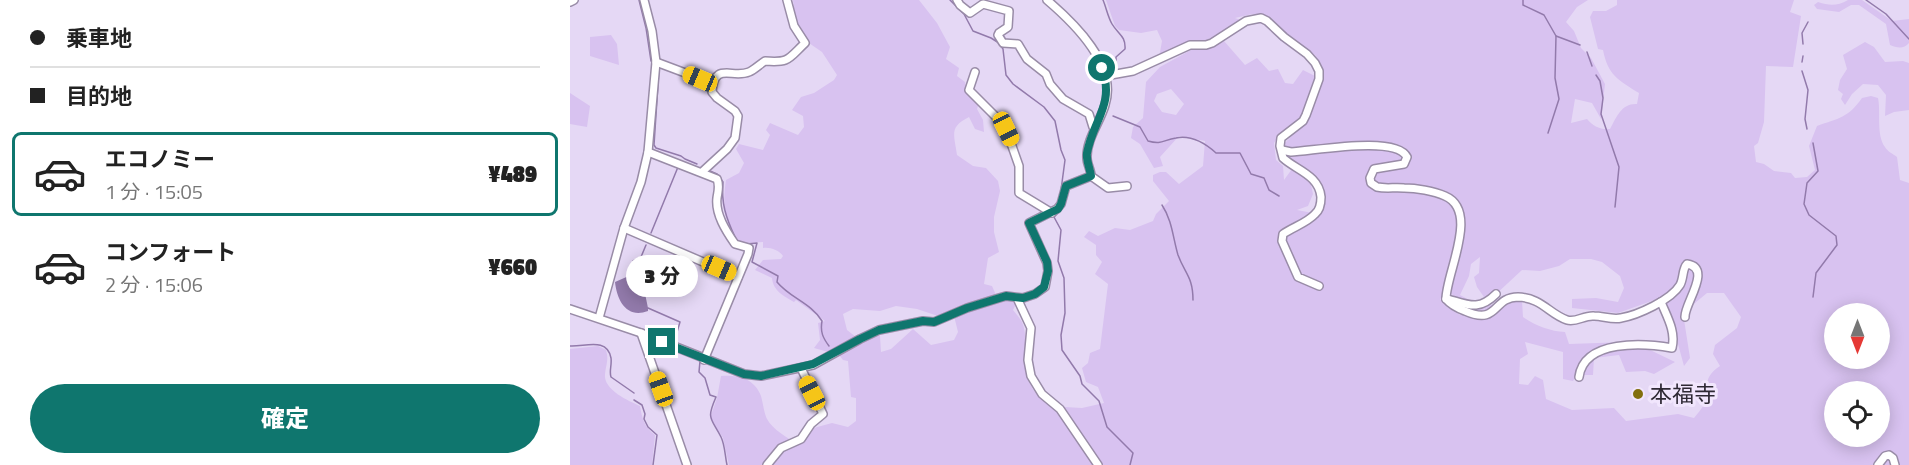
<!DOCTYPE html>
<html lang="ja">
<meta charset="utf-8">
<style>
:root{--surface:#fff;--page:#f2f2f2;--text:#222;--muted:#767676;--line:#e0e0e0;--accent:#0f766e}
body{margin:0;font-family:"Titillium Web","Noto Sans JP",sans-serif;background:var(--page);color:var(--text);height:100vh;display:flex;flex-direction:column;font-size:22px;white-space:nowrap}
*{box-sizing:border-box;margin:0}
p{font-size:20px;color:var(--muted)}
.icon{flex:none;width:33px;height:33px;fill:none;stroke:currentColor;stroke-width:2;stroke-linecap:round;stroke-linejoin:round}
.map{position:relative;flex:1;overflow:hidden}
.side{display:flex;flex-direction:column;background:var(--surface);width:570px}
.side>*{flex:none}
.banner{display:grid;align-content:center;height:132px;padding:0 30px;background:var(--surface)}
.needle{width:39px;rotate:180deg}
.fabs{position:absolute;left:1254px;top:303px;display:grid;gap:12px}
.fabs a{display:grid;place-items:center;width:66px;height:66px;border-radius:50%;background:var(--surface);box-shadow:0 3px 15px #0003;font-size:30px}
.end{position:absolute;width:27px;height:27px;margin:-14px;border:8px solid #0f766e;background:#fff;box-shadow:0 0 0 3px #fff}
.from{border-radius:50%}
.bubble{position:absolute;height:42px;border-radius:21px;background:var(--surface);box-shadow:0 3px 15px #0003;font-size:20px;font-weight:800;line-height:42px;text-align:center}
.car{position:absolute;width:18px;height:36px;margin:-18px -9px;border-radius:8px;box-shadow:0 0 4px 2px #0007;background:linear-gradient(#f5c518 24%,#345 0 40%,#f5c518 0 76%,#345 0 86%,#f5c518 0)}
.banner b{display:flex;align-items:center;gap:21px;height:57px;font-size:22px}
.banner b+b{border-top:2px solid var(--line)}
.banner i{width:15px;height:15px;background:var(--text)}
ul{padding:0;list-style:none}
li{display:flex;align-items:center;gap:18px;height:84px;margin:0 12px 9px;padding:0 18px;border:3px solid transparent;border-radius:9px}
li div{flex:1}
li b{display:block;font-size:22px}
li em{font-style:normal;font-weight:800}
li.current{border-color:var(--accent)}
li>.icon{width:54px;height:54px;stroke-width:1.5}
.action{display:flex;gap:12px;margin-top:auto;padding:12px 30px}
.action a{flex:1;height:69px;border-radius:36px;background:var(--accent);color:#fff;font-size:24px;font-weight:800;line-height:69px;text-align:center}
main{display:flex;flex:1;min-height:0}
.map>svg:first-child{display:block}
.green{fill:#d8c2f0;fill-rule:evenodd}
.water{fill:#927aab}
.lines{fill:none;stroke-linecap:round;stroke-linejoin:round}
.stream{stroke:#927aab;stroke-width:1.5}
.minor-casing{stroke:#998ca7;stroke-width:10}
.minor{stroke:#fff;stroke-width:7}
.route{stroke:#0f766e;stroke-width:8}
.poi-dot{fill:#826f0e;stroke:#f1e6fd;stroke-width:2}
.labels{text-anchor:middle;stroke-width:6;stroke-linejoin:round;paint-order:stroke}
.poi-label{font-size:22px;fill:#2e2934;stroke:#f1e6fd;text-anchor:start}
</style>
<main>
<section class="side">
<div class="banner">
<b><i class="from"></i>乗車地</b>
<b><i></i>目的地</b>
</div>
<ul>
<li class="current"><svg class="icon" aria-label="car" viewBox="0 0 24 24"><path d="M5 17H2v-5l4-1 3-4h7l3 4 3 1v5h-3M9 17h6M6 11h13"/><circle cx="7" cy="17" r="2"/><circle cx="17" cy="17" r="2"/></svg><div><b>エコノミー</b><p>1 分 · 15:05</p></div><em>¥489</em></li>
<li><svg class="icon" aria-label="car" viewBox="0 0 24 24"><path d="M5 17H2v-5l4-1 3-4h7l3 4 3 1v5h-3M9 17h6M6 11h13"/><circle cx="7" cy="17" r="2"/><circle cx="17" cy="17" r="2"/></svg><div><b>コンフォート</b><p>2 分 · 15:06</p></div><em>¥660</em></li>
</ul>
<div class="action"><a>確定</a></div>
</section>
<div class="map">
<svg width="1339" height="465" viewBox="0 0 1339 465">
<rect width="100%" height="100%" fill="#e5d8f5"/>
<g class="green">
<path d="M223 0H349L367 23 380 47 376 59 389 68 387 76 395 82 397 94 409 103 407 109 413 120 414 132 405 129 399 117C379 127 384 134 387 155L403 166 416 168 428 181 430 191 424 217V232L429 252 418 258 414 284 422 286 426 295 368 316 347 309 326 306 310 311 283 309 273 314 277 330 286 337 310 336 311 352 321 349 343 329 361 345 384 340 388 332 384 316 434 298 441 300 446 304 443 310C446 314 450 318 452 322 461 342 447 368 465 392 471 400 483 406 491 413L495 407 512 408 534 403 528 387 516 382 512 368 518 363 520 353 530 349 538 284 525 274 532 262 526 255V245L514 237 519 231 528 236 545 228 560 230 583 221 586 214 599 201 583 181V175L590 172H596L609 184 633 166 635 141 609 136 590 157 593 166 584 168 570 144 561 138 563 127 573 118 576 82 590 67 621 50 641 48 654 41 675 65 687 58 699 71 708 69 715 83 723 84 733 70 745 76 731 117 710 134 704 143 706 160 713 166 714 180 722 169 740 180 743 194 738 206 727 210 748 214 751 190 715 155V143L739 117 753 75 752 67 745 55 724 41 701 18 682 14 665 18 671 20 647 38 589 58 592 41 587 30 571 33 549 30 545 26 536 0H1018L1007 7 996 22 1004 31 1011 48 1021 58 1035 84 1031 119 1022 103 1005 99 1001 123 1017 119C1023 126 1030 130 1040 129 1047 116 1052 103 1067 104L1069 93C1048 80 1038 75 1033 50L1028 49 1020 17 1023 11H1036L1047 5V0H1224L1220 12 1231 16 1223 67 1196 66 1194 122 1188 143 1184 146 1186 162 1194 164 1204 171 1221 173 1225 178 1237 177 1245 170 1239 146 1247 126C1269 118 1278 118 1292 98L1301 96 1308 98C1311 112 1306 135 1315 147 1317 151 1323 154 1327 157L1330 180 1339 183V465H159L153 438 140 418 147 398 151 376C168 375 184 378 191 396 193 403 194 413 197 419 203 430 217 437 227 444L235 440 240 429 262 423 278 427 286 421V398L281 397 278 361 273 360 269 355 244 348 250 340 248 323 255 321 226 300 224 302C214 296 203 291 202 278L185 270 193 260 211 259 213 256C209 250 200 247 193 248V242L176 243 167 240C155 216 152 207 156 180L169 173 174 163 166 149 169 144 193 150 200 135 196 130 200 123 228 135 234 127 233 116 222 110 231 97 244 93 264 80 267 75 252 52 236 41 225 17ZM601 89 614 104 606 115 592 112 584 101 587 94ZM910 257 909 273 904 277 907 287 914 297 924 296 952 270 970 271 989 266 1000 259H1021L1032 262 1050 276 1054 288 1048 302 1026 298 1002 299V308L1048 313 1090 298 1102 322 1114 366 1120 358 1113 313 1137 293H1154L1171 317 1167 328 1145 345 1143 354 1150 366C1129 380 1142 389 1133 406 1131 410 1127 414 1124 418L1108 414 1056 421 1044 408 1002 410 976 399 973 380 965 376 958 385 949 384 950 359 958 354 955 342 993 352V379L1003 381 1007 375H1023L1024 358 1049 355 1056 372 1075 371 1084 374 1105 362 1076 348 1062 349 1057 342 999 344 995 332C980 331 966 326 953 317L952 301H939L912 307 890 295 899 276 901 264ZM881 293 898 312 890 315 877 307 870 299ZM1264 314H1310V358H1264ZM1264 392H1310V436H1264Z"/>
<path d="M1278 0H1292L1322 21 1339 19V43C1334 49 1327 48 1320 45L1316 24 1289 5H1281L1269 12 1247 9 1244 5 1248 2C1260 6 1267 6 1278 0Z"/>
<polygon points="41,35 47,44 49,65 20,56 20,37"/>
<polygon points="1295,42 1304,47 1315,62 1333,61 1339,63 1339,110 1324,112 1315,116 1316,95 1308,85 1293,84 1282,94 1275,105 1271,99 1273,94 1268,90 1270,80 1277,69 1273,55"/>
<polygon points="0,93 20,106 17,127 0,124"/>
<path d="M28 346 36 350C39 360 36 364 35 374 33 390 59 401 70 406 72 418 74 427 85 435L82 465H0V349Z"/>
</g>
<path class="water" d="M61 275 74 278 73 284 78 308V311C57 319 47 301 45 282Z"/>
<g class="lines">
<g class="stream">
<polyline points="69,0 76,28 81,61"/>
<polyline points="380,0 394,14 403,31 421,38 429,43 433,49 436,75 443,84 474,107 485,121 491,150 495,160 491,190"/>
<path d="M533 0C536 7 538 17 542 24 548 34 556 36 555 49L546 57V67"/>
<polyline points="953,0 953,5 974,15 986,36 985,78 989,99 978,133"/>
<polyline points="1296,0 1316,14 1339,39"/>
<polyline points="986,36 1010,45"/>
<polyline points="1233,44 1232,33 1238,22"/>
<polyline points="1017,52 1022,66"/>
<polyline points="1232,62 1233,56"/>
<polyline points="89,69 84,145 86,148 111,156 115,159 127,164"/>
<polyline points="1232,71 1238,90 1235,119 1237,129"/>
<polyline points="1026,75 1030,81 1033,98 1031,114 1049,167 1045,207"/>
<path d="M543 116 570 127 578 141C592 145 593 140 606 138 621 135 636 144 646 153H670L681 174 694 178 699 190 709 196"/>
<polyline points="1243,143 1248,171 1237,183 1234,204 1239,215 1266,236 1267,245 1246,273 1243,297"/>
<path d="M140 171 147 174 153 182C151 203 156 218 165 237"/>
<path d="M592 205C602 220 603 238 608 255 615 274 623 277 623 300"/>
<polyline points="490,211 484,217 491,230 488,261 494,278 495,313 491,335 492,350 510,376 512,384 529,401 537,427 563,453 560,465"/>
<polyline points="81,233 108,167"/>
<path d="M176 244 187 243 182 262 208 276 207 282C220 298 241 303 252 321 250 332 253 338 259 346"/>
<polyline points="71,257 76,268 74,278"/>
<polyline points="63,261 71,257 76,245"/>
<polyline points="78,308 110,322 104,342 120,349"/>
<path d="M0 346C15 347 37 337 41 358 42 365 39 371 41 377L64 393"/>
<path d="M130 361 129 372 135 378 140 395 146 397C136 420 141 417 151 437 155 445 155 456 157 465"/>
<polyline points="64,400 72,405 75,414 74,419 78,427 87,435 83,465"/>
</g>
<defs>
<g id="minor">
<polyline points="387,0 390,5 400,13 413,4 439,11 438,27 429,33 428,35 433,43 448,44 457,59 476,74 480,84 493,99 519,114 523,127"/>
<polyline points="0,2 4,0"/>
<polyline points="86,62 142,83"/>
<polyline points="405,72 399,90 433,124 436,129 449,166 449,193 482,213"/>
<path d="M535 76 563 71 620 45H636L642 43 676 21 691 18 697 21 714 37 737 54 745 63 749 71V79L736 115 733 121 711 138 710 146 713 158C726 170 749 175 751 197 751 203 750 210 745 214 737 223 723 227 713 234L712 241 728 277 749 286"/>
<path d="M712 150 721 152C744 151 826 135 837 157L834 164 804 169 800 178 801 183 807 187C816 189 825 187 834 188 846 188 864 191 875 196 910 211 876 273 876 299"/>
<path d="M78 152 147 179C150 186 148 191 147 198 145 214 156 231 165 244L179 248 178 254 134 360"/>
<path d="M132 172 157 149 165 138 168 116 165 111 147 98 142 92C144 61 162 79 179 72 184 70 190 64 195 61 220 63 218 59 235 43L224 26 217 0"/>
<polyline points="521,176 538,188 557,186"/>
<polyline points="54,228 168,277"/>
<polyline points="447,298 461,328 458,360 461,376 472,394 490,409 528,465"/>
<path d="M876 299C881 305 887 308 895 311 929 326 922 297 948 297 972 298 979 314 997 320 1006 323 1014 315 1024 316 1033 316 1042 320 1051 318 1068 315 1101 300 1110 285 1114 278 1112 269 1117 264 1143 268 1114 304 1115 317"/>
<path d="M878 299C899 305 909 311 926 294"/>
<path d="M0 309 71 333 174 374 191 376 243 365 290 339 309 330 353 321 364 322 397 308 429 298 436 296 453 298 465 294 475 287 478 271 477 263 459 223 487 209 491 204 496 186 521 176C521 170 517 164 517 158 516 140 530 122 535 105 548 65 504 23 477 0"/>
<polyline points="29,318 54,228 71,182 78,152 86,62 82,31 74,0"/>
<polyline points="71,333 117,465"/>
<path d="M1009 377C1014 339 1074 343 1102 348 1106 331 1097 317 1091 302"/>
<polyline points="197,465 211,448 231,439 241,424 253,414 231,368"/>
<polyline points="1308,465 1315,456 1319,455 1323,458 1325,465"/>
</g>
</defs>
<use href="#minor" class="minor-casing"/>
<use href="#minor" class="minor"/>
</g>
<g class="lines">
<path class="route" d="M92 342 174 374 191 376 243 364 290 339 309 330 353 321 364 322 397 308 436 296 453 298 465 294 474 287 478 271 477 262 459 223 488 209 491 204 496 186 521 176C520 168 516 161 517 153 523 120 545 105 532 68"/>
</g>
<circle class="poi-dot" cx="1068" cy="394" r="6"/>
<g class="labels">
<g class="poi-label">
<text x="1080" y="402">本福寺</text>
</g>
</g>
</svg>
<div class="fabs">
<a><svg class="needle" viewBox="-14 -14 28 28"><path d="M0-13l5 13h-10z" fill="#e53935"/><path d="M0 13l5-13h-10z" fill="#767676"/></svg></a>
<a><svg class="icon" aria-label="locate" viewBox="0 0 24 24"><circle cx="12" cy="12" r="6"/><path d="M12 2v4M12 18v4M2 12h4M18 12h4"/></svg></a>
</div>
<i class="end from" style="left:532px;top:68px"></i>
<i class="end" style="left:92px;top:342px"></i>
<div class="bubble" style="left:56px;top:255px;width:72px">3 分</div>
<i class="car" style="left:130px;top:79px;rotate:293deg"></i>
<i class="car" style="left:436px;top:129px;rotate:154deg"></i>
<i class="car" style="left:149px;top:268px;rotate:113deg"></i>
<i class="car" style="left:91px;top:389px;rotate:340deg"></i>
<i class="car" style="left:242px;top:393px;rotate:333deg"></i>
</div>
</main>
